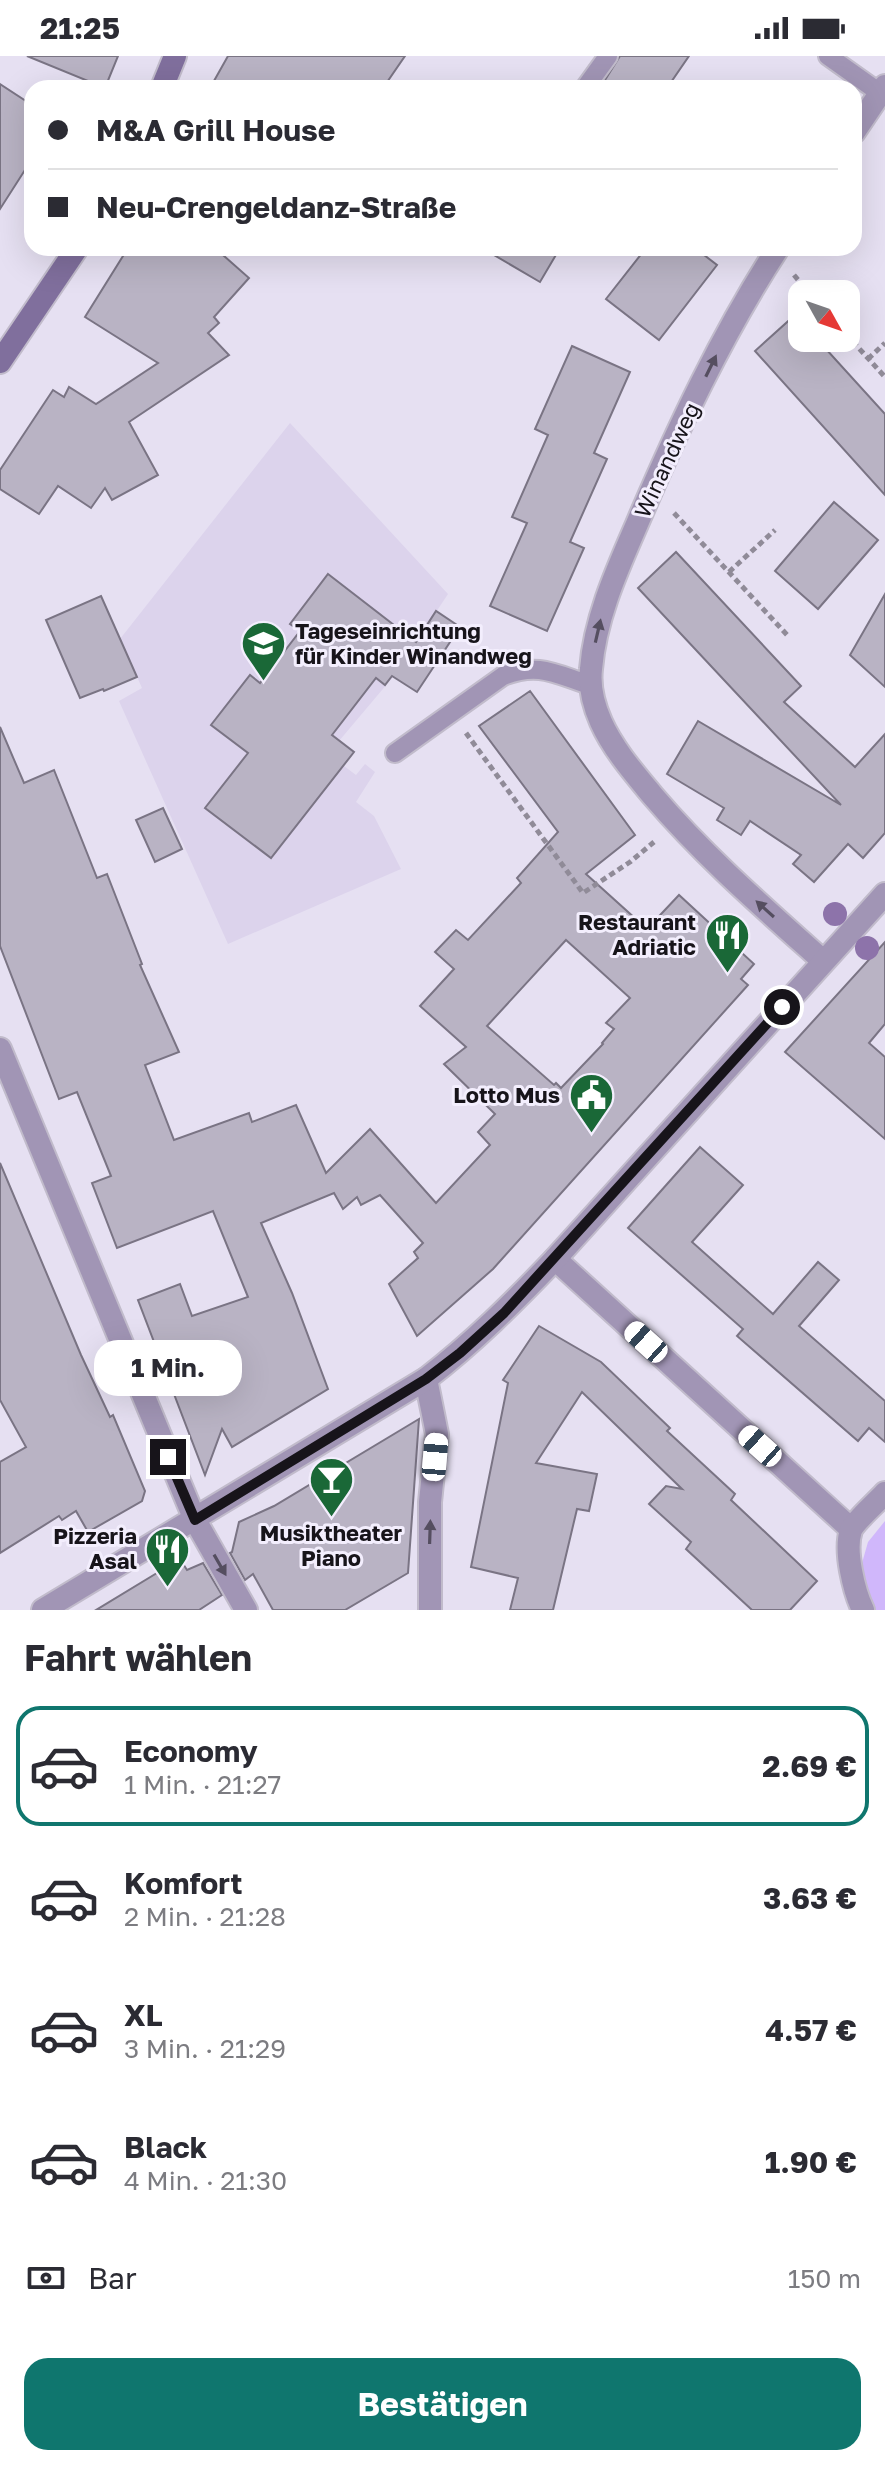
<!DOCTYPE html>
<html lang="de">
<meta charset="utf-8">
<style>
:root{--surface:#fff;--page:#f2f2f3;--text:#2b2b33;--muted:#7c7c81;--line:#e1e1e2;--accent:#0f766e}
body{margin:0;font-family:"Golos Text",sans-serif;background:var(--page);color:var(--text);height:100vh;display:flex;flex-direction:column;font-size:30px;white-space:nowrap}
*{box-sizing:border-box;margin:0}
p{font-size:26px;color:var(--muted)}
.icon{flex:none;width:44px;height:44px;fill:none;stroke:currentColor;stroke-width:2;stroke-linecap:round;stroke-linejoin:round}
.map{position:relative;height:1554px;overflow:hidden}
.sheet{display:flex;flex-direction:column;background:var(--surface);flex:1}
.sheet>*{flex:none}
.top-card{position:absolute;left:24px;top:24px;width:838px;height:176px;border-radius:24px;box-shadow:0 8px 32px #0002;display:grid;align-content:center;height:176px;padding:0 24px;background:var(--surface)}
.needle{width:52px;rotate:130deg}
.controls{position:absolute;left:788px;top:224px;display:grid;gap:16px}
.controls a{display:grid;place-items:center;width:72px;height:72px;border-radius:16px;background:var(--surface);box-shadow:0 8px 32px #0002;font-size:40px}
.end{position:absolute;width:36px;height:36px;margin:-18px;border:10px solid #17141a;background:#fff;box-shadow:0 0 0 4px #fff}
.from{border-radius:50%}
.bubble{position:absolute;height:56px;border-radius:24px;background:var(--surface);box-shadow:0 8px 32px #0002;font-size:26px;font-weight:700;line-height:56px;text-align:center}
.car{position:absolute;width:24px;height:48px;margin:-24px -12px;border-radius:10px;box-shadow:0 0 6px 2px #0007;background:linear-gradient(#fff 24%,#345 0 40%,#fff 0 76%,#345 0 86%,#fff 0)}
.top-card b{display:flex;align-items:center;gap:28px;height:76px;font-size:30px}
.top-card b+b{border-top:2px solid var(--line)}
.top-card i{width:20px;height:20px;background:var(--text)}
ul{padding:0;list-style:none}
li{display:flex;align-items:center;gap:24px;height:120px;margin:0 16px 12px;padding:0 8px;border:4px solid transparent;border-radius:24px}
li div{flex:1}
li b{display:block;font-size:30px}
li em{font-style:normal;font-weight:700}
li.on{border-color:var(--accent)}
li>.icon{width:72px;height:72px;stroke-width:1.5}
h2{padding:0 24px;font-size:36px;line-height:96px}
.pay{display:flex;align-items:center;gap:20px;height:88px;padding:0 24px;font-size:30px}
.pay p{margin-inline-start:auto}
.primary-button{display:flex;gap:16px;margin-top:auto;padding:16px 24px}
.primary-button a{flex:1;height:92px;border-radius:24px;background:var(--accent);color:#fff;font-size:32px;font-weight:700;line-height:92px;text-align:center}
.status{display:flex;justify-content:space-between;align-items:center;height:56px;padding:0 40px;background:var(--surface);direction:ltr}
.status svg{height:22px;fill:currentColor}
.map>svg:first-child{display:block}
.built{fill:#dcd3ec}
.green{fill:#d0b7fb}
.building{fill:#b9b3c4;stroke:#7a7484;stroke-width:2;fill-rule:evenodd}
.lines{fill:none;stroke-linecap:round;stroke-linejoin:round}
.service-casing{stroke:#c1bbcb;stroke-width:22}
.minor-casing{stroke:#c1bbcb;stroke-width:26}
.tertiary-casing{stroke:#c1bbcb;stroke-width:26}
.secondary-casing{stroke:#c1bbcb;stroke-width:26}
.path{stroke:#908b98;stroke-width:5;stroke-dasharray:6 4;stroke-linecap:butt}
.service{stroke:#a195b5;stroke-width:18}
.minor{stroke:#a195b5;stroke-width:22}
.tertiary{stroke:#a195b5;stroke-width:22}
.secondary{stroke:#806f9d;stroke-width:22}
.tree{fill:#8d73aa}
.oneway{fill:#554e60}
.route{stroke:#17141a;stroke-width:10}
.labels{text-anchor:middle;stroke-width:6;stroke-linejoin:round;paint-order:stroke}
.street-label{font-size:22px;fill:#17141a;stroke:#f3eefd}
.poi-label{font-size:22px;font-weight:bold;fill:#17141a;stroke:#f3eefd;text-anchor:end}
</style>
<div class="status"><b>21:25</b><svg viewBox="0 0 49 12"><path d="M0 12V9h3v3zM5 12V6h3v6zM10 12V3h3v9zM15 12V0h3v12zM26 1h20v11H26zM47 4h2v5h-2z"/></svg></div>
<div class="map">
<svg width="885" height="1554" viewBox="0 0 885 1554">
<rect width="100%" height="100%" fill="#e6e0f2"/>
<polygon class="built" points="290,367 448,538 393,621 328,698 356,719 365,708 375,716 356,746 374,760 401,813 228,888 119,645 142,632 120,583"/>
<polygon class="green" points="885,1465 885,1554 873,1554 860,1514 868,1486"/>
<g class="building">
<polygon points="27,0 118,0 105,32"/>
<polygon points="228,0 405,0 383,32 210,32"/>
<polygon points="620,0 689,0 667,32 600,32"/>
<polygon points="0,28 32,49 32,103 0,153"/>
<polygon points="128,192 215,192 249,222 214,261 219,267 208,277 229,299 129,366 158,419 112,444 105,432 91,452 58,430 39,458 0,433 0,414 53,334 64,341 69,331 96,348 158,307 85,261"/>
<polygon points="482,192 560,192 540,226"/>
<polygon points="646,192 695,192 717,209 659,284 606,243"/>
<polygon points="795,259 802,266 802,282 816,282 885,358 885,439 755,295"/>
<polygon points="572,290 630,316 594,397 607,403 570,486 584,492 547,575 490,550 527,467 512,461 548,379 535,373"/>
<polygon points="834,446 878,484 818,553 775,515"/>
<polygon points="676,496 801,630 784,646 855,711 885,678 885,777 863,802 848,788 814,826 793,808 801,799 750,765 741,779 717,764 724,752 667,718 698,665 841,749 638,532"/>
<polygon points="328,518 416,586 436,555 460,571 417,636 392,620 385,629 376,622 332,679 354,696 271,802 205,752 248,697 211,669 250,619 260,627 300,575 290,568"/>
<polygon points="885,538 885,631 850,599"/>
<polygon points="101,540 137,621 104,635 103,633 80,642 46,564"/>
<path d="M530 635 635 779 586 818 647 873 679 839 754 908 741 923 748 929 493 1213 417 1280 389 1228 418 1202 414 1196 423 1187 380 1139 361 1149 357 1141 343 1153 334 1137 261 1167 292 1237 328 1333 232 1391 222 1373 205 1419 138 1244 180 1228 192 1260 248 1241 213 1155 117 1192 92 1127 111 1120 77 1036 59 1043 0 890V671L24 727 54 714 97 822 107 818 142 908 140 909 179 996 145 1009 174 1084 249 1057 252 1066 296 1049 326 1117 370 1073 436 1147 490 1089 478 1076 495 1058 444 1008 466 991 420 950 454 913 435 896 456 874 468 884 521 827 517 822 558 776 479 670ZM566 884 630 942 606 967 614 973 602 987 603 988 561 1032 556 1027 554 1029 487 970Z"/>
<polygon points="163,752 182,793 155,806 136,764"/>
<polygon points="885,886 885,968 869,987 885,1001 885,1083 785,996"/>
<polygon points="700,1091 743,1129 692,1186 773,1258 818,1206 839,1224 799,1270 885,1345 885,1386 869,1372 858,1385 737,1280 743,1273 628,1172"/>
<polygon points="0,1107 81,1299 110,1361 113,1359 145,1435 142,1445 88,1476 76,1455 62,1464 59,1460 0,1497 0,1406 26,1391 0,1344"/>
<polygon points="539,1270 601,1306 670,1372 667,1375 735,1438 731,1444 817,1525 790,1554 752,1554 686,1493 691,1486 649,1448 666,1430 682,1433 582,1336 536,1407 597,1418 589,1455 577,1453 553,1554 510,1554 518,1522 471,1511 508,1327 503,1324"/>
<polygon points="419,1363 408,1517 345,1554 273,1554 253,1518 245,1524 230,1497 232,1496 239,1466 274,1450"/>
<polygon points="180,1503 187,1514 203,1507 222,1539 199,1554 96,1554"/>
</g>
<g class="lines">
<defs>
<g id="service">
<polyline points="828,0 880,37"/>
<polyline points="585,32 608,0"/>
<path d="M395 697 503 620C539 606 555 618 590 629"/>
</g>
<g id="minor">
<polyline points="854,76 885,30"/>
<path d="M778 192C722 278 677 374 637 468 617 514 595 562 591 613 589 630 594 650 601 666 613 693 634 717 653 740 705 801 764 852 823 905"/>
<polyline points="0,993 195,1464 246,1554"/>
<polyline points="555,1203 851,1473"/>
<polyline points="426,1323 437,1378 430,1446 430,1554"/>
<path d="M863 1554C854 1535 844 1495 851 1474 855 1465 877 1446 885 1437"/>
</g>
<path id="tertiary" d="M43 1554 426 1323C474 1286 514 1246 555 1203L885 838"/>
<g id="secondary">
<polyline points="162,32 175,0"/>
<polyline points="0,306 77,192"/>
</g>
</defs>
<use href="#service" class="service-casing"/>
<use href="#minor" class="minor-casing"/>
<use href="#tertiary" class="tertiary-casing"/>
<use href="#secondary" class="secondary-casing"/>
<g class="path">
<polyline points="794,219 810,238"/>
<polyline points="846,278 885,321"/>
<polyline points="868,303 885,287"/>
<polyline points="674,457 789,581"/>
<polyline points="729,516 775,474"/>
<polyline points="466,677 583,837 630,806 654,786"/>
</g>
<use href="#service" class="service"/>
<use href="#minor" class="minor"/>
<use href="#tertiary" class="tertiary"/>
<use href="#secondary" class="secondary"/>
</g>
<g class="tree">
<circle cx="835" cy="858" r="12"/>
<circle cx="867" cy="892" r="12"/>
</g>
<defs><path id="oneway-solid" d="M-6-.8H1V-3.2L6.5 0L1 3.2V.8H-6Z" transform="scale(2)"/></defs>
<g class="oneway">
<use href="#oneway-solid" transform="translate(711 310) rotate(-64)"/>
<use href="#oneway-solid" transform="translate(598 575) rotate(-77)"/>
<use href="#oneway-solid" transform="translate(765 853) rotate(-138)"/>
<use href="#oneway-solid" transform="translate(430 1476) rotate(-88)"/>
<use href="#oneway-solid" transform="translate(220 1509) rotate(60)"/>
</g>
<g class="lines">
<polyline class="route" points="168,1401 195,1464 426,1323 460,1297 504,1257 782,951"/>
</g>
<defs>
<symbol id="school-pin" viewBox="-11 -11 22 30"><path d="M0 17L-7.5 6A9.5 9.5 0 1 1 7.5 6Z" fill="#1a6837" stroke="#f3eefd"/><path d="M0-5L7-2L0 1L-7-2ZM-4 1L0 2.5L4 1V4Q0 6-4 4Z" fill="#fff"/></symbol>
<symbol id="restaurant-pin" viewBox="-11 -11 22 30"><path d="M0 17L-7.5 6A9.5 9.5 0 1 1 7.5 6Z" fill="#1a6837" stroke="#f3eefd"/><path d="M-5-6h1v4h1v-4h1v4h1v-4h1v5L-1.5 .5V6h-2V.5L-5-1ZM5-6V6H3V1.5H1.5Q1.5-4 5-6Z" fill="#fff"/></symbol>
<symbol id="civic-pin" viewBox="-11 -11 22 30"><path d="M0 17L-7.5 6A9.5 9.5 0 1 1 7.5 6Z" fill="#1a6837" stroke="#f3eefd"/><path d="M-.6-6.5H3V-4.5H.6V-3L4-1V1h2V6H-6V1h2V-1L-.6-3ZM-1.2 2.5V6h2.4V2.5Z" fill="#fff"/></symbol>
<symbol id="bar-pin" viewBox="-11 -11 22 30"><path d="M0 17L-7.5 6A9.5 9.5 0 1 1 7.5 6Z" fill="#1a6837" stroke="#f3eefd"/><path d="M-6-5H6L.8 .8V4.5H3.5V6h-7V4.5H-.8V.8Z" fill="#fff"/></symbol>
</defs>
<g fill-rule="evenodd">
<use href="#school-pin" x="238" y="562" width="51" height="69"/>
<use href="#restaurant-pin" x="702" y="854" width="51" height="69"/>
<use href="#civic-pin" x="566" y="1014" width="51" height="69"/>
<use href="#bar-pin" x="306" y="1398" width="51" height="69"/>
<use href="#restaurant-pin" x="142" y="1468" width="51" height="69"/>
</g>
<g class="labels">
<g class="street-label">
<text transform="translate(667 404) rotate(-65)" y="8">Winandweg</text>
</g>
<g class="poi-label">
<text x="295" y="583" text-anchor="start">Tageseinrichtung<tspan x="295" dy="25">für Kinder Winandweg</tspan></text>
<text x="696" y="874">Restaurant<tspan x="696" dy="25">Adriatic</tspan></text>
<text x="560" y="1047">Lotto Mus</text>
<text x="331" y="1485" text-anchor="middle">Musiktheater<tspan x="331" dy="25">Piano</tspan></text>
<text x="137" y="1488">Pizzeria<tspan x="137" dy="25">Asal</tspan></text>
</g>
</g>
</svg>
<div class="controls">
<a><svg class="needle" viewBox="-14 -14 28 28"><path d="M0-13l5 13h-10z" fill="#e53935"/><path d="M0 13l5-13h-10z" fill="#7c7c81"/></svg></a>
</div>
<i class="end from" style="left:782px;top:951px"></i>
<i class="end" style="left:168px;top:1401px"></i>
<div class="bubble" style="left:94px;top:1284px;width:148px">1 Min.</div>
<i class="car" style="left:646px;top:1286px;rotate:312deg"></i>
<i class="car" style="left:760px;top:1390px;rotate:312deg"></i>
<i class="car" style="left:435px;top:1401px;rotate:5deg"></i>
<div class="top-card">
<b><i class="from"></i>M&amp;A Grill House</b>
<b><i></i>Neu-Crengeldanz-Straße</b>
</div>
</div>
<section class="sheet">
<h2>Fahrt wählen</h2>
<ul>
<li class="on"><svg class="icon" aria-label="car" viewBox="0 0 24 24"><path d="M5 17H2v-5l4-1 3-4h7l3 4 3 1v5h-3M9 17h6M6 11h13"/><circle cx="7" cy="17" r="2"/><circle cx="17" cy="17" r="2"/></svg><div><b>Economy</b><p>1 Min. · 21:27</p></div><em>2.69 €</em></li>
<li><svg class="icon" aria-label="car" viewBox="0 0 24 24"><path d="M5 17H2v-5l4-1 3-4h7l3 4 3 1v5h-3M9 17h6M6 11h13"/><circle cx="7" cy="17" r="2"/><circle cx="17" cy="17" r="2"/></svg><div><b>Komfort</b><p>2 Min. · 21:28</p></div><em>3.63 €</em></li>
<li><svg class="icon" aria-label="car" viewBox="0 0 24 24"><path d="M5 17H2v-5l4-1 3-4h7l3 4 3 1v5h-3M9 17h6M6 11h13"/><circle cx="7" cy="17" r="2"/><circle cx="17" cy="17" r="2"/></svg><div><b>XL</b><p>3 Min. · 21:29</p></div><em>4.57 €</em></li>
<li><svg class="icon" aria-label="car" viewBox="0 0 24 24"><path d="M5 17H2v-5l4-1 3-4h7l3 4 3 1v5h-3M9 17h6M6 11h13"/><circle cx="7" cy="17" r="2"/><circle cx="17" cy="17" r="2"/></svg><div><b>Black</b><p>4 Min. · 21:30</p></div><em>1.90 €</em></li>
</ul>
<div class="pay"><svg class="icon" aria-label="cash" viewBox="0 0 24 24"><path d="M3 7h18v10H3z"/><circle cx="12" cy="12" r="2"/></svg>Bar<p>150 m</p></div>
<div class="primary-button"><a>Bestätigen</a></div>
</section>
